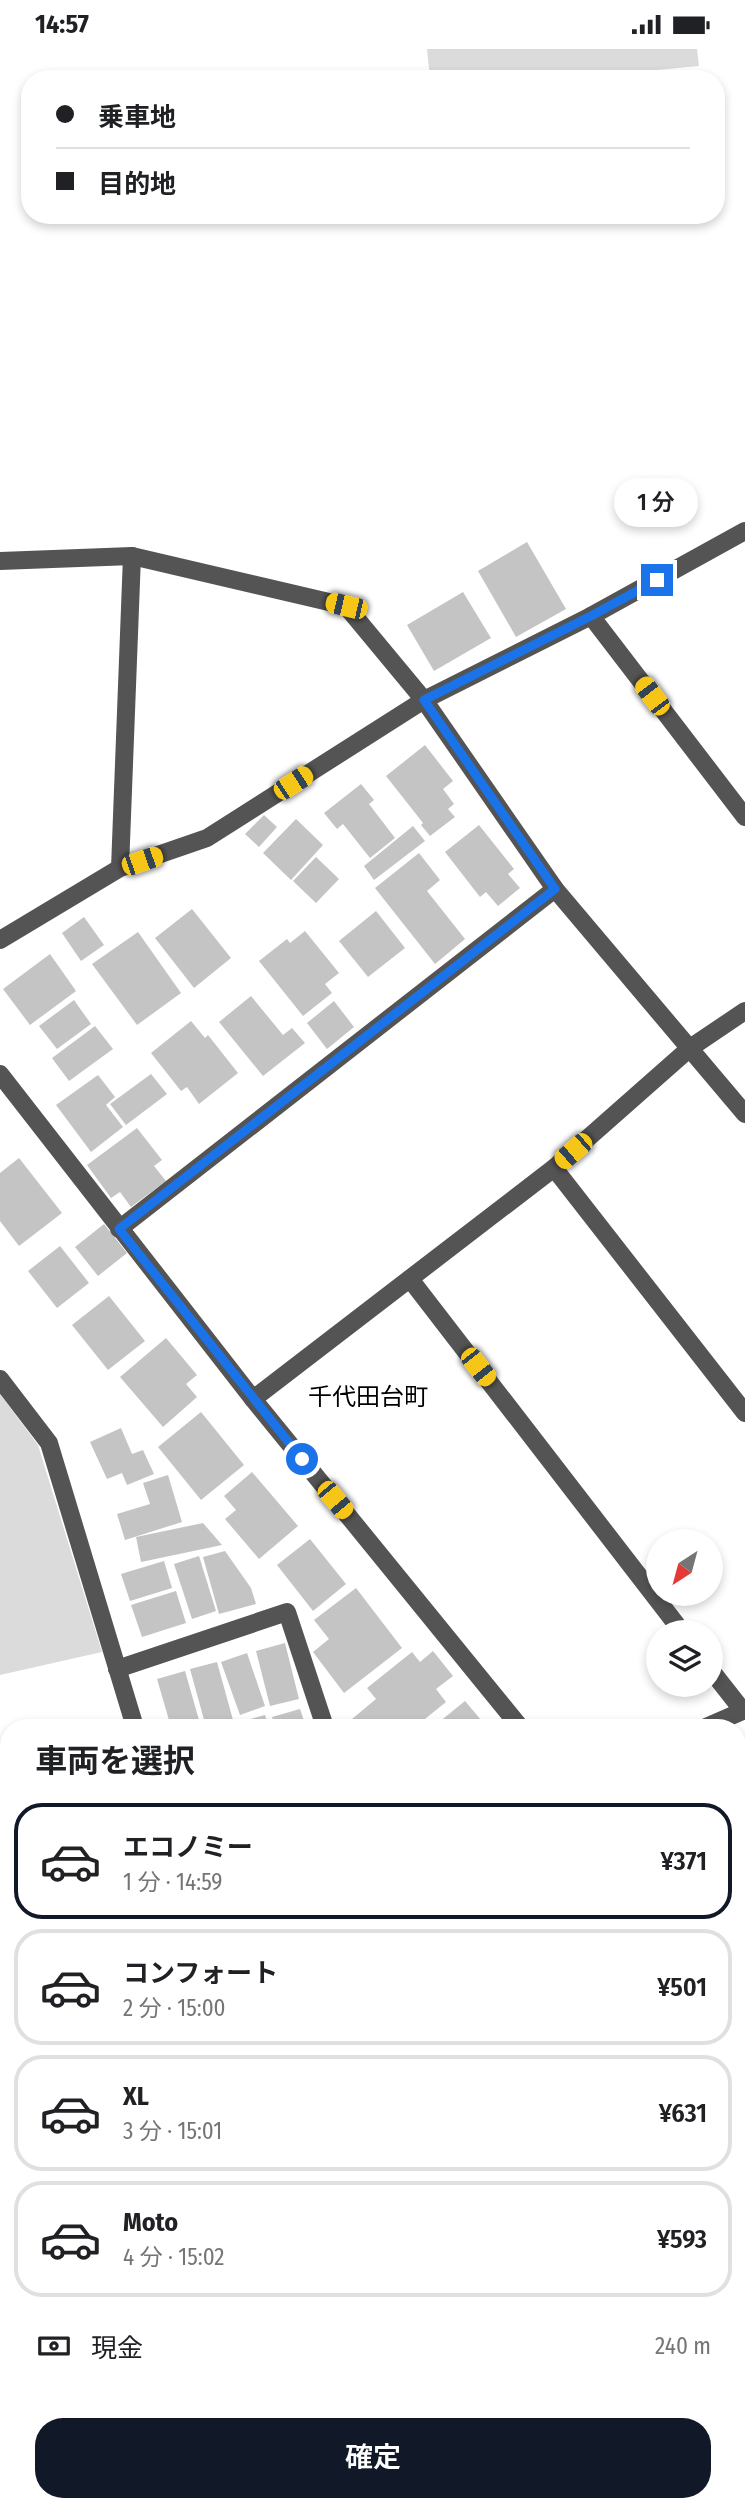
<!DOCTYPE html>
<html lang="ja">
<meta charset="utf-8">
<style>
:root{--surface:#fff;--page:#f6f6f6;--text:#202124;--muted:#757577;--line:#e0e0e0;--accent:#111827}
body{margin:0;font-family:"Fira Sans Condensed","Noto Sans JP",sans-serif;background:var(--page);color:var(--text);height:100vh;display:flex;flex-direction:column;font-size:26px;white-space:nowrap}
*{box-sizing:border-box;margin:0}
p{font-size:23px;color:var(--muted)}
.icon{flex:none;width:38px;height:38px;fill:none;stroke:currentColor;stroke-width:2;stroke-linecap:round;stroke-linejoin:round}
.map{position:relative;flex:1;overflow:hidden}
.panel{position:absolute;left:0px;top:1670px;width:746px;height:793px;display:flex;flex-direction:column;background:var(--surface);border-radius:28px 28px 0 0;box-shadow:0 4px 10px #0003}
.panel>*{flex:none}
.banner{position:absolute;left:21px;top:21px;width:704px;height:154px;border-radius:28px;box-shadow:0 4px 10px #0003;display:grid;align-content:center;height:154px;padding:0 35px;background:var(--surface)}
.needle{width:46px;rotate:216deg}
.buttons{position:absolute;left:646px;top:1480px;display:grid;gap:14px}
.buttons a{display:grid;place-items:center;width:77px;height:77px;border-radius:50%;background:var(--surface);box-shadow:0 4px 10px #0003;font-size:35px}
.end{position:absolute;width:32px;height:32px;margin:-16px;border:9px solid #1a73e8;background:#fff;box-shadow:0 0 0 4px #fff}
.from{border-radius:50%}
.bubble{position:absolute;height:49px;border-radius:24px;background:var(--surface);box-shadow:0 4px 10px #0003;font-size:23px;font-weight:600;line-height:49px;text-align:center}
.car{position:absolute;width:21px;height:42px;margin:-21px -10px;border-radius:9px;box-shadow:0 0 5px 2px #0007;background:linear-gradient(#f5c518 24%,#345 0 40%,#f5c518 0 76%,#345 0 86%,#f5c518 0)}
.banner b{display:flex;align-items:center;gap:24px;height:66px;font-size:26px}
.banner b+b{border-top:2px solid var(--line)}
.banner i{width:18px;height:18px;background:var(--text)}
ul{padding:0;list-style:none}
li{display:flex;align-items:center;gap:21px;height:116px;margin:0 14px 10px;padding:0 21px;border:4px solid var(--line);border-radius:28px}
li div{flex:1}
li b{display:block;font-size:26px}
li em{font-style:normal;font-weight:600}
li.on{border-color:var(--accent)}
li>.icon{width:63px;height:63px;stroke-width:1.5}
h2{padding:0 35px;font-size:32px;line-height:84px}
.pay{display:flex;align-items:center;gap:18px;height:77px;padding:0 35px;font-size:26px}
.pay p{margin-inline-start:auto}
.button{display:flex;gap:14px;margin-top:auto;padding:14px 35px}
.button a{flex:1;height:80px;border-radius:28px;background:var(--accent);color:#fff;font-size:28px;font-weight:600;line-height:80px;text-align:center}
.status{display:flex;justify-content:space-between;align-items:center;height:49px;padding:0 35px;background:var(--surface);direction:ltr}
.status svg{height:19px;fill:currentColor}
.map>svg:first-child{display:block}
.green{fill:#dbdbdb}
.building{fill:#c4c4c4}
.lines{fill:none;stroke-linecap:round;stroke-linejoin:round}
.minor{stroke:#545454;stroke-width:18}
.route{stroke:#1a73e8;stroke-width:9}
.labels{text-anchor:middle;stroke-width:7;stroke-linejoin:round;paint-order:stroke}
.neighbourhood-label{font-size:24px;fill:#000;stroke:#fff}
</style>
<div class="status"><b>14:57</b><svg viewBox="0 0 49 12"><path d="M0 12V9h3v3zM5 12V6h3v6zM10 12V3h3v9zM15 12V0h3v12zM26 1h20v11H26zM47 4h2v5h-2z"/></svg></div>
<div class="map">
<svg width="745" height="2461" viewBox="0 0 745 2461">
<rect width="100%" height="100%" fill="#fff"/>
<g class="green">
<polygon points="427,0 697,0 699,17 562,30 430,30"/>
<polygon points="0,1345 38,1396 102,1603 0,1626"/>
<polygon points="9,2254 9,2454 737,2454 737,2269 745,2261 745,2461 0,2461 0,2262"/>
</g>
<g class="building">
<polygon points="527,493 566,560 516,588 478,522"/>
<polygon points="463,543 491,589 434,622 407,576"/>
<polygon points="425,696 453,732 443,740 454,755 448,760 455,768 430,787 421,776 423,774 386,727"/>
<polygon points="361,735 374,751 369,755 395,789 370,809 343,775 337,780 324,764"/>
<polygon points="264,766 277,778 259,798 245,785"/>
<polygon points="296,770 323,796 291,831 263,804"/>
<polygon points="479,776 514,820 508,825 520,839 498,857 486,843 480,848 445,803"/>
<polygon points="413,777 425,792 374,831 364,817"/>
<polygon points="419,804 440,831 427,842 465,890 435,915 375,839"/>
<polygon points="316,808 339,830 316,854 293,832"/>
<polygon points="192,860 231,909 194,939 155,889"/>
<polygon points="376,862 405,899 368,928 339,892"/>
<polygon points="84,868 104,896 81,912 62,884"/>
<polygon points="305,882 339,924 325,935 332,944 303,967 259,912 287,890 290,894"/>
<polygon points="138,883 181,944 137,976 92,915"/>
<polygon points="50,905 76,942 30,976 3,940"/>
<polygon points="251,947 283,986 292,979 305,994 263,1027 219,973"/>
<polygon points="74,951 91,975 57,1000 39,977"/>
<polygon points="334,952 354,978 327,1000 307,974"/>
<polygon points="191,972 205,989 208,986 238,1024 199,1055 187,1038 181,1042 151,1004"/>
<polygon points="95,977 113,1000 69,1032 52,1009"/>
<polygon points="151,1025 167,1045 126,1076 110,1055"/>
<polygon points="98,1026 115,1048 106,1056 123,1078 91,1103 56,1056"/>
<polygon points="137,1079 162,1111 154,1117 166,1132 131,1158 120,1143 111,1149 87,1116"/>
<polygon points="19,1109 62,1164 19,1197 0,1172 0,1124"/>
<polygon points="104,1175 127,1204 98,1227 75,1198"/>
<polygon points="60,1197 89,1234 57,1259 28,1222"/>
<polygon points="109,1247 145,1292 108,1321 72,1276"/>
<polygon points="166,1289 197,1326 186,1335 197,1348 163,1378 120,1328"/>
<polygon points="201,1363 244,1416 201,1451 158,1398"/>
<polygon points="121,1379 132,1405 143,1401 154,1425 127,1436 122,1424 107,1430 90,1393"/>
<polygon points="252,1423 298,1477 259,1510 225,1470 236,1461 224,1447"/>
<polygon points="168,1426 182,1473 125,1491 117,1465 150,1455 143,1434"/>
<polygon points="203,1474 222,1496 141,1513 136,1488"/>
<polygon points="310,1490 346,1535 313,1562 277,1516"/>
<polygon points="225,1502 251,1539 256,1555 219,1565 203,1508"/>
<polygon points="199,1507 216,1562 192,1570 174,1515"/>
<polygon points="164,1512 172,1539 130,1552 121,1525"/>
<polygon points="356,1539 402,1599 344,1644 313,1603 329,1590 314,1571"/>
<polygon points="176,1542 186,1574 142,1588 131,1556"/>
<polygon points="285,1594 299,1650 270,1657 256,1602"/>
<polygon points="433,1602 453,1627 436,1640 446,1653 415,1678 404,1678 400,1673 393,1678 359,1678 352,1670 376,1650 367,1639 412,1603 420,1613"/>
<polygon points="247,1604 265,1657 240,1666 221,1613"/>
<polygon points="217,1613 233,1671 206,1678 190,1620"/>
<polygon points="185,1622 201,1678 171,1678 157,1630"/>
<polygon points="465,1652 487,1678 433,1678"/>
<polygon points="300,1660 306,1678 275,1678 272,1668"/>
<polygon points="265,1666 269,1678 241,1678 240,1673"/>
<polygon points="0,1888 9,1900 9,1974 0,1963"/>
<polygon points="737,1973 745,1983 737,1992"/>
<polygon points="745,2008 745,2054 737,2061 737,2015"/>
<polygon points="745,2074 745,2102 737,2092 737,2081"/>
<polygon points="737,2113 745,2123 743,2190 737,2182"/>
<polygon points="9,2289 9,2382 0,2371 0,2297"/>
<polygon points="69,2454 142,2454 133,2461 76,2461"/>
</g>
<g class="lines">
<g class="minor">
<polyline points="0,512 132,507 346,557 424,651 555,840 745,1065"/>
<polyline points="591,567 745,768"/>
<polyline points="120,819 132,507"/>
<polyline points="0,891 120,819 207,789 424,651 591,567 745,482"/>
<polyline points="0,1025 253,1350 520,1678"/>
<polyline points="554,1119 745,1364"/>
<polyline points="119,1180 555,840"/>
<polyline points="410,1230 683,1584"/>
<polyline points="0,1330 49,1394 135,1678"/>
<polyline points="253,1350 554,1119 690,999 745,962"/>
<polyline points="117,1620 287,1563 325,1678"/>
<polyline points="710,1620 743,1662"/>
<polyline points="706,1678 745,1661"/>
<polyline points="0,1801 9,1811"/>
<polyline points="737,1926 745,1922"/>
<polyline points="737,1960 745,1970"/>
<polyline points="0,2025 9,2036"/>
<polyline points="0,2125 9,2117"/>
<polyline points="0,2213 9,2206"/>
<polyline points="737,2228 745,2220"/>
</g>
</g>
<g class="lines">
<polyline class="route" points="302,1410 119,1180 555,840 424,651 591,567 657,531"/>
</g>
<g class="labels">
<g class="neighbourhood-label">
<text x="368" y="1356">千代田台町</text>
</g>
</g>
</svg>
<div class="buttons">
<a><svg class="needle" viewBox="-14 -14 28 28"><path d="M0-13l5 13h-10z" fill="#e53935"/><path d="M0 13l5-13h-10z" fill="#757577"/></svg></a>
<a><svg class="icon" aria-label="layers" viewBox="0 0 24 24"><path d="M12 4l9 5-9 5-9-5zM3 14l9 5 9-5"/></svg></a>
</div>
<i class="end from" style="left:302px;top:1410px"></i>
<i class="end" style="left:657px;top:531px"></i>
<div class="bubble" style="left:614px;top:429px;width:84px">1 分</div>
<i class="car" style="left:346px;top:557px;rotate:283deg"></i>
<i class="car" style="left:652px;top:647px;rotate:323deg"></i>
<i class="car" style="left:293px;top:734px;rotate:57deg"></i>
<i class="car" style="left:142px;top:812px;rotate:71deg"></i>
<i class="car" style="left:573px;top:1102px;rotate:229deg"></i>
<i class="car" style="left:478px;top:1318px;rotate:142deg"></i>
<i class="car" style="left:335px;top:1451px;rotate:140deg"></i>
<div class="banner">
<b><i class="from"></i>乗車地</b>
<b><i></i>目的地</b>
</div>
<section class="panel">
<h2>車両を選択</h2>
<ul>
<li class="on"><svg class="icon" aria-label="car" viewBox="0 0 24 24"><path d="M5 17H2v-5l4-1 3-4h7l3 4 3 1v5h-3M9 17h6M6 11h13"/><circle cx="7" cy="17" r="2"/><circle cx="17" cy="17" r="2"/></svg><div><b>エコノミー</b><p>1 分 · 14:59</p></div><em>¥371</em></li>
<li><svg class="icon" aria-label="car" viewBox="0 0 24 24"><path d="M5 17H2v-5l4-1 3-4h7l3 4 3 1v5h-3M9 17h6M6 11h13"/><circle cx="7" cy="17" r="2"/><circle cx="17" cy="17" r="2"/></svg><div><b>コンフォート</b><p>2 分 · 15:00</p></div><em>¥501</em></li>
<li><svg class="icon" aria-label="car" viewBox="0 0 24 24"><path d="M5 17H2v-5l4-1 3-4h7l3 4 3 1v5h-3M9 17h6M6 11h13"/><circle cx="7" cy="17" r="2"/><circle cx="17" cy="17" r="2"/></svg><div><b>XL</b><p>3 分 · 15:01</p></div><em>¥631</em></li>
<li><svg class="icon" aria-label="car" viewBox="0 0 24 24"><path d="M5 17H2v-5l4-1 3-4h7l3 4 3 1v5h-3M9 17h6M6 11h13"/><circle cx="7" cy="17" r="2"/><circle cx="17" cy="17" r="2"/></svg><div><b>Moto</b><p>4 分 · 15:02</p></div><em>¥593</em></li>
</ul>
<div class="pay"><svg class="icon" aria-label="cash" viewBox="0 0 24 24"><path d="M3 7h18v10H3z"/><circle cx="12" cy="12" r="2"/></svg>現金<p>240 m</p></div>
<div class="button"><a>確定</a></div>
</section>
</div>
